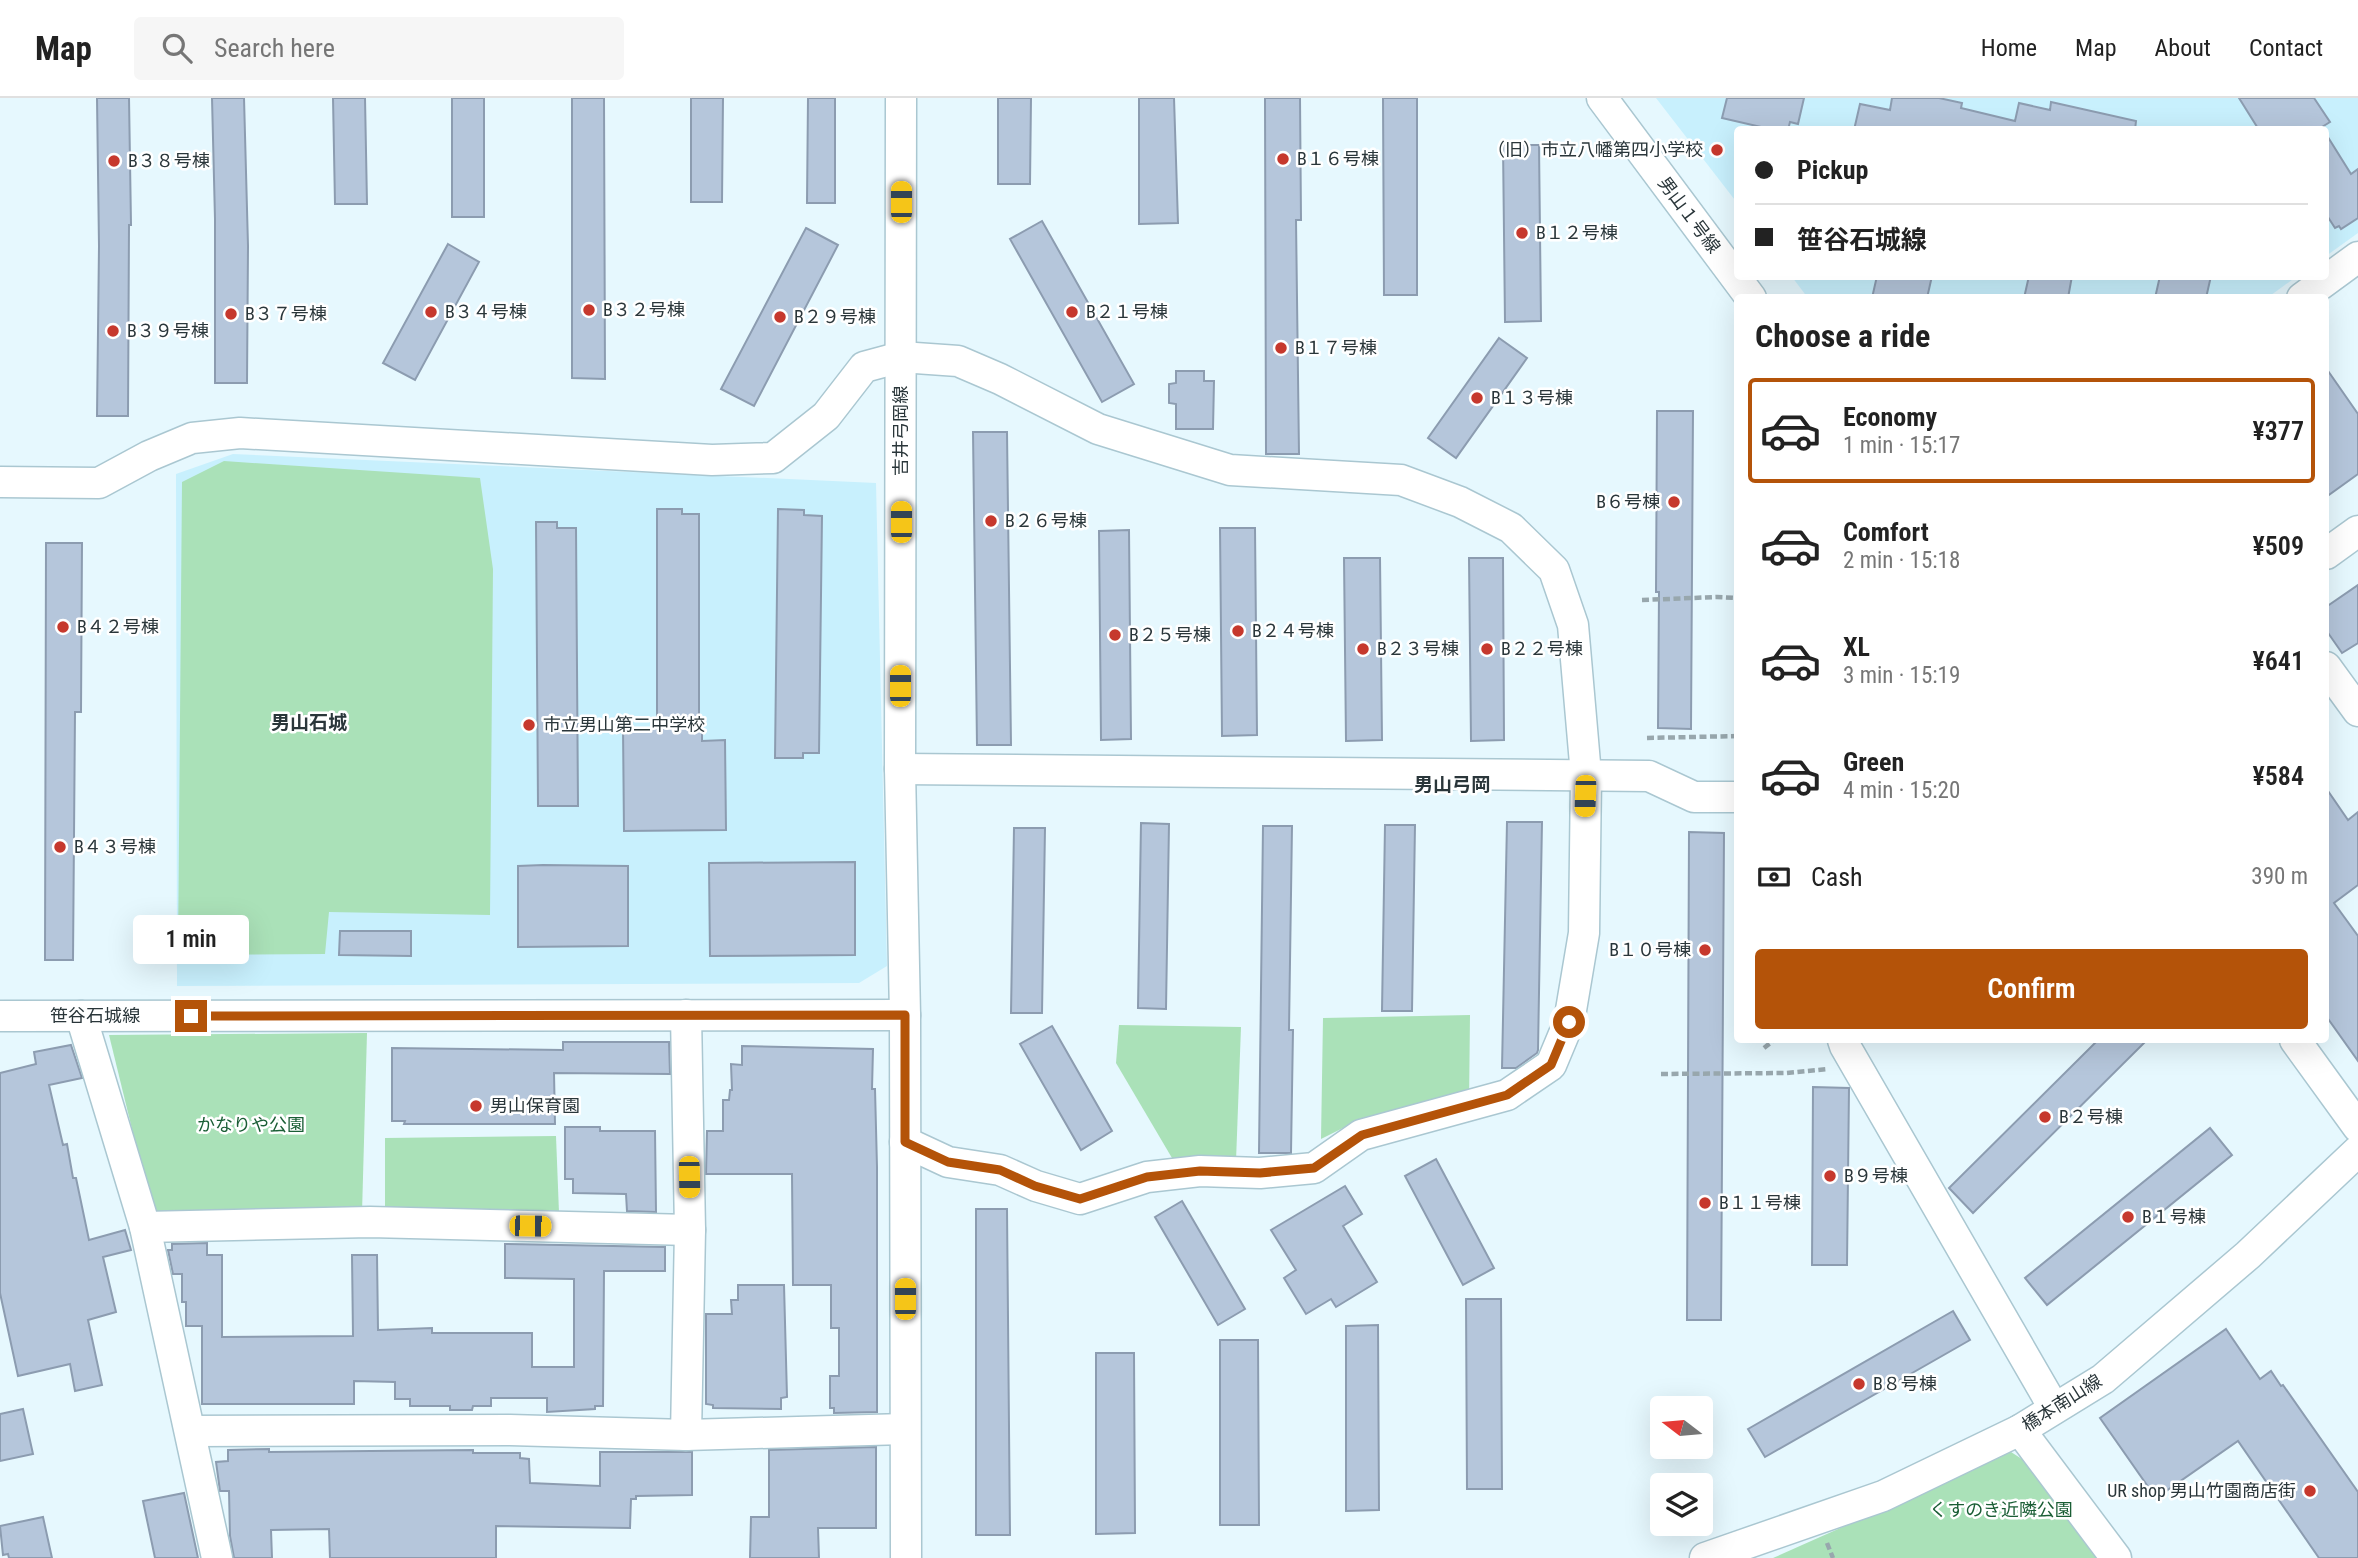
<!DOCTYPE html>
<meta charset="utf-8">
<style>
:root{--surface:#fff;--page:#f6f6f6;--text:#222;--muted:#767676;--line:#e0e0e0;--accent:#b45309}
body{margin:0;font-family:"Roboto Condensed","Noto Sans JP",sans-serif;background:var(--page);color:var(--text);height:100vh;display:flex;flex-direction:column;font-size:26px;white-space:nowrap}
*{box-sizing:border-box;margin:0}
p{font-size:23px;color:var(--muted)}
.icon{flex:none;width:38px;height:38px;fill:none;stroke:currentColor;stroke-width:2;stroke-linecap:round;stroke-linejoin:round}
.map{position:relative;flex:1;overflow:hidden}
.drawer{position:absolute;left:1734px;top:196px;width:595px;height:749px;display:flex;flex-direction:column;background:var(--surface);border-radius:7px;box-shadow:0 7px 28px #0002}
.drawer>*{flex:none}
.banner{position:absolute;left:1734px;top:28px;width:595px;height:154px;border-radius:7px;box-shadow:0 7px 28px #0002;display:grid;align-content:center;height:154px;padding:0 21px;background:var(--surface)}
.needle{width:46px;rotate:286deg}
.fabs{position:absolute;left:1650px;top:1298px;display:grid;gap:14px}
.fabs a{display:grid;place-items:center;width:63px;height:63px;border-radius:7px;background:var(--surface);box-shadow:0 7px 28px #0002;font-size:35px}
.end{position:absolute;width:32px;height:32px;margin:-16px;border:9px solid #b45309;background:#fff;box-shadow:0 0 0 4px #fff}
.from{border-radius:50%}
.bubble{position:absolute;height:49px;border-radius:7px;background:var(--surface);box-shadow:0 7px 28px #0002;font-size:23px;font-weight:600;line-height:49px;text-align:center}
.car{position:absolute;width:21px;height:42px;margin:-21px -10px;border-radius:9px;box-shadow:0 0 5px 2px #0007;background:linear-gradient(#f5c518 24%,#345 0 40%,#f5c518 0 76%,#345 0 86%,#f5c518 0)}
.banner b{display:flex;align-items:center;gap:24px;height:66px;font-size:26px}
.banner b+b{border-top:2px solid var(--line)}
.banner i{width:18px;height:18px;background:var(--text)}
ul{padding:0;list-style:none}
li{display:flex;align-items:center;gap:21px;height:105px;margin:0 14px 10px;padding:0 7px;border:4px solid transparent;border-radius:7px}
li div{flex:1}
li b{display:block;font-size:26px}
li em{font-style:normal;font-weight:600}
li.current{border-color:var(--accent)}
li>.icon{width:63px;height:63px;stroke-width:1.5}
h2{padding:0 21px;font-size:32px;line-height:84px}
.pay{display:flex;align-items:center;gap:18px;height:77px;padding:0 21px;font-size:26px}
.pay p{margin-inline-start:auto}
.action{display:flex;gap:14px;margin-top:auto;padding:14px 21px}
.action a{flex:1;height:80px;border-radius:7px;background:var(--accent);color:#fff;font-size:28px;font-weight:600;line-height:80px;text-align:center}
header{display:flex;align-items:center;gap:42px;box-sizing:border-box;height:98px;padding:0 35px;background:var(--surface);border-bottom:2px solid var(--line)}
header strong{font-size:33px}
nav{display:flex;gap:38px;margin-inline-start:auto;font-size:24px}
.search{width:490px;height:63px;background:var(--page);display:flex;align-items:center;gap:18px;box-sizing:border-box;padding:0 24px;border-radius:7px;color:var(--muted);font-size:26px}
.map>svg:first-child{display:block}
.built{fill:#c8f0fd}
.green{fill:#aae1b8}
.building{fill:#b5c6db;stroke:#8c9cb0;stroke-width:2}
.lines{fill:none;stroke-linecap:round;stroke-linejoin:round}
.minor-casing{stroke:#aac7d1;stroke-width:33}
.path{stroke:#98a7ad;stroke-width:4.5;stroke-dasharray:7 3.5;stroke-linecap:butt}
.minor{stroke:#fff;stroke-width:30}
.route{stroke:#b45309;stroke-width:9}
.poi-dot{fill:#c6382d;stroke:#fff;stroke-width:2.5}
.labels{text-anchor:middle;stroke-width:5;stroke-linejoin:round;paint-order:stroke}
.poi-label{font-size:18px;fill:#2a363a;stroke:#fff;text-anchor:start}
.street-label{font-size:18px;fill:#2a363a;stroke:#fff}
.park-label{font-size:18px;fill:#1a5e35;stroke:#fff}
.neighbourhood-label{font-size:19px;font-weight:bold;fill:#2a363a;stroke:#fff}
</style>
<header>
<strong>Map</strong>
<div class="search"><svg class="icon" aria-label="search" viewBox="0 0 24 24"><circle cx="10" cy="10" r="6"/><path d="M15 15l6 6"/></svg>Search here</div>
<nav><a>Home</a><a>Map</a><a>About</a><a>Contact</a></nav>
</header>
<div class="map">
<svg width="2358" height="1460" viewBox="0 0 2358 1460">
<rect width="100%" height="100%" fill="#e6f8fe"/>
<g class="built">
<polygon points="1656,0 2358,0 2358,135 2326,158 2326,32 1738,32 1738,106"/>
<polygon points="1792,179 2296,179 2267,200 1808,200"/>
<polygon points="233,356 876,385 887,868 859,885 177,888 176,376"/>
</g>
<g class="green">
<polygon points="224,363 480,380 493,471 490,817 329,814 325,856 178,857 182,384"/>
<polygon points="1470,917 1469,1007 1365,1019 1321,1041 1323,920"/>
<polygon points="1119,927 1241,929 1236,1063 1172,1060 1116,965"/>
<polygon points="367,935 362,1115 154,1121 109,937"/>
<polygon points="556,1038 559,1115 385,1113 385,1040"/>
<polygon points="2011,1354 2025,1363 2097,1460 1773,1460"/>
</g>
<g class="building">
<polygon points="97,0 129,0 131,127 129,127 128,318 97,318 99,148"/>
<polygon points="212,0 244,0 248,148 247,285 215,285 215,121"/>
<polygon points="333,0 365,0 367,106 335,106"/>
<rect x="452" y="0" width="32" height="119"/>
<polygon points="572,0 604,0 605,281 572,280"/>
<polygon points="691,0 723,0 722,104 691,104"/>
<polygon points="808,0 835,0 835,105 807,105"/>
<polygon points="998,0 1031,0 1030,86 998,86"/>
<polygon points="1139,0 1174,0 1178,125 1139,126"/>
<polygon points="1265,0 1300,0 1301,122 1296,122 1299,356 1266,356"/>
<polygon points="1383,0 1417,0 1417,197 1384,197"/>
<polygon points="1727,0 1804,0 1798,26 1790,24 1788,32 1774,32 1722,20"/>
<polygon points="1892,0 1939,0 1962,5 1961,10 2015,23 2019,5 2050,12 2051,4 2136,23 2135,32 1854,32 1860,6 1890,12"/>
<polygon points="2239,0 2314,0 2330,24 2317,32 2259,32"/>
<polygon points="2326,36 2351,76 2358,71 2358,120 2341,131 2339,128 2335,130 2326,116"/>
<polygon points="1503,47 1539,47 1541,223 1505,224"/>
<polygon points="1042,123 1134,286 1102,304 1010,141"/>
<polygon points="806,130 838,147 754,308 721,291"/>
<polygon points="448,146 479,164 415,282 383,265"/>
<polygon points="1877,178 1932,178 1927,200 1872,200"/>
<polygon points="2029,178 2072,178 2068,200 2024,200"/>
<polygon points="2160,178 2211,178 2206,200 2155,200"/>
<polygon points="1499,240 1527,260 1456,360 1428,340"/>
<polygon points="2326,270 2358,316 2358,376 2326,399"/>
<polygon points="1176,273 1204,273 1204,283 1214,283 1213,331 1176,331 1176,306 1169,305 1169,286 1176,285"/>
<polygon points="1657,313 1693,313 1691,631 1658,630 1659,494 1656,494"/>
<polygon points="973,334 1007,334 1011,647 977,647"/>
<polygon points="657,411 682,411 682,416 699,416 699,629 702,629 702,643 725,642 726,732 624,733 623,630 657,630"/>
<polygon points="778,411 804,412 804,417 822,418 819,655 803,655 803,660 775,660"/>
<polygon points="536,424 557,424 557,430 576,430 578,708 538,708"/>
<polygon points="1220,430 1255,430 1257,637 1222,638"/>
<polygon points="1129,432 1131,641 1101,642 1099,433"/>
<polygon points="46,445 82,445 81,614 75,614 73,862 45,862"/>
<polygon points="1344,460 1380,460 1382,642 1346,643"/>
<polygon points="1469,460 1503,460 1504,642 1471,643"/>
<polygon points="2358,487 2358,545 2342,555 2326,532 2326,509"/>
<polygon points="2326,690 2348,722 2358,714 2358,787 2334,805 2358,838 2358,963 2326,918"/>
<polygon points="1507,724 1542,724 1538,952 1537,955 1516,970 1502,970"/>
<polygon points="1141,725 1169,726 1166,911 1138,910"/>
<polygon points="1385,727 1415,727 1412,913 1382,913"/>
<polygon points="1263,728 1292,728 1289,932 1293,932 1291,1055 1259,1055"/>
<polygon points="1014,730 1045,730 1042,915 1011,915"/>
<polygon points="1689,734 1724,735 1721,1222 1687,1222"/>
<polygon points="855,764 855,857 710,858 709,765"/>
<polygon points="543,767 628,768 628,848 518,849 518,768"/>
<polygon points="340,833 411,833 411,858 339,857"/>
<polygon points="1052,928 1112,1033 1081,1052 1020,946"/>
<polygon points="2098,942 2147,942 1973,1115 1949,1090"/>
<polygon points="563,944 669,944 670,976 554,975 555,1026 404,1026 405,1023 392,1023 392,950 563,952"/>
<polygon points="71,947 82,980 49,987 63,1047 67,1046 73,1080 76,1080 89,1142 125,1132 131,1152 103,1159 116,1214 88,1222 102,1287 75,1293 70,1266 18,1278 0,1195 0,975 36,966 34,954"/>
<polygon points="742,948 873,951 872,991 875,991 877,1069 877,1314 834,1315 834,1310 830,1310 830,1278 839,1278 839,1230 831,1230 831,1187 793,1187 792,1076 706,1076 707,1033 723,1033 723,1002 729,1002 730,992 732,992 731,966 742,967"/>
<polygon points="1813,989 1849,990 1847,1167 1812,1167"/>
<polygon points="565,1029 600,1029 600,1033 655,1033 656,1114 627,1113 626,1096 573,1095 573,1081 565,1081"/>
<polygon points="2210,1030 2232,1057 2047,1207 2025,1180"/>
<polygon points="1436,1061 1494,1170 1463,1187 1405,1078"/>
<polygon points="1345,1088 1362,1116 1343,1128 1377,1184 1336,1209 1331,1201 1306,1216 1284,1180 1296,1172 1271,1132"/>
<polygon points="1182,1103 1245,1211 1218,1227 1155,1119"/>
<polygon points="976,1111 1007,1111 1010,1437 976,1437"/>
<polygon points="207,1145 207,1157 222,1157 222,1239 353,1238 352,1157 377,1157 378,1232 432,1230 432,1235 532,1235 532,1269 574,1269 574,1181 505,1180 505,1146 665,1149 665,1173 604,1173 603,1308 595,1308 595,1311 547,1314 547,1300 491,1300 491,1308 473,1308 472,1312 450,1312 450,1308 410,1308 410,1301 395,1301 395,1284 354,1283 354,1306 202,1306 202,1228 186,1228 186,1204 182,1204 182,1176 173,1176 168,1152 172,1152 172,1146"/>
<polygon points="738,1187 784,1187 787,1299 781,1300 781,1311 713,1310 713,1307 706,1306 706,1216 732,1216 731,1202 738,1202"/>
<polygon points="1466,1201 1501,1201 1502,1391 1467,1391"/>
<polygon points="1953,1213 1970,1242 1765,1359 1748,1331"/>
<polygon points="1378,1227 1379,1412 1346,1413 1346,1228"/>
<polygon points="2226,1231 2260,1281 2271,1273 2281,1288 2283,1287 2358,1394 2358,1460 2319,1460 2238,1343 2156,1400 2100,1320"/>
<polygon points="1220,1242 1258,1242 1259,1427 1220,1427"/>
<polygon points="1096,1255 1134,1255 1135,1435 1096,1436"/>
<polygon points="23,1311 33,1356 0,1363 0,1316"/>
<polygon points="876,1349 876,1430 818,1430 819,1460 750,1460 751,1419 769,1419 769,1352"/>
<polygon points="269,1351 269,1354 473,1352 473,1355 520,1355 520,1360 529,1361 530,1385 600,1388 600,1354 692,1354 692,1397 636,1398 636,1401 631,1401 630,1430 496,1428 496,1460 330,1460 329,1431 271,1432 272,1460 234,1460 230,1438 229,1393 220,1393 216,1364 228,1363 228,1352"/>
<polygon points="184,1395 198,1460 155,1460 143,1403"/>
<polygon points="43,1419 52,1460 9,1460 8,1456 3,1457 0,1428"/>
</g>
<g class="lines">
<defs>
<g id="minor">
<polyline points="901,0 900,671 905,917 906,1460"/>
<polyline points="1602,0 1751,200"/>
<polyline points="2302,200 2358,159"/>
<polyline points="0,384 99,385 149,358 192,340 240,335 712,362 773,360 826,318 864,269 901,259 958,263 1000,281 1098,331 1230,372 1401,382 1460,404 1511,430 1554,472 1573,527 1586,677 1584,835 1569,924 1551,967 1507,997 1361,1037 1314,1070 1260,1075 1200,1073 1147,1079 1080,1101 1036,1088 1000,1072 948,1064 905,1044"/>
<polyline points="2326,456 2358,433"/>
<polyline points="2326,569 2358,613"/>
<polyline points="900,671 1649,678 1694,699 1738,699"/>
<polyline points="0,918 905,917"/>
<polyline points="81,918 145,1129 217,1460"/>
<polyline points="1843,942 1845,948 2054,1310"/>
<polyline points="2295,942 2358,1029"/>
<polyline points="145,1129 370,1124 690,1132"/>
<polyline points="2020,1332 2116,1460"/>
<polyline points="190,1333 510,1332 686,1337 905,1331"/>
<polyline points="686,1337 690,1132 686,917"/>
<polyline points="1705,1460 1883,1398 2020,1332 2103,1281 2248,1157 2358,1053"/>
</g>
</defs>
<use href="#minor" class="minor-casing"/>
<g class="path">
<polyline points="1738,368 1738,406"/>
<polyline points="1642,502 1717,499 1738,500"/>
<polyline points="1647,640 1738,638"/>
<polyline points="1764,950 1774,942"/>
<polyline points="1661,976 1786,975 1828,971"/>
<polyline points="1827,1445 1833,1460"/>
</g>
<use href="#minor" class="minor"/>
</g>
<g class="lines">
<polyline class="route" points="191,918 905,917 905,1044 948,1064 1000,1072 1035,1088 1080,1101 1147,1079 1200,1073 1260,1075 1314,1070 1362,1037 1507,997 1551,967 1569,924"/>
</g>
<g class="poi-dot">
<circle cx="1717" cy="52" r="7"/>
<circle cx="1283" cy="61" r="7"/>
<circle cx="114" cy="63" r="7"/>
<circle cx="1522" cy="135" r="7"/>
<circle cx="589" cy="212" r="7"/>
<circle cx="431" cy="214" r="7"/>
<circle cx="1072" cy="214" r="7"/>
<circle cx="231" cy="216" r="7"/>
<circle cx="780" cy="219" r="7"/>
<circle cx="113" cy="233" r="7"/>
<circle cx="1281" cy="250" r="7"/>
<circle cx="1477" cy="300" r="7"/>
<circle cx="1674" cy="404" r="7"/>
<circle cx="991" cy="423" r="7"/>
<circle cx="63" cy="529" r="7"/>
<circle cx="1238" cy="533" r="7"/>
<circle cx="1115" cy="537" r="7"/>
<circle cx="1363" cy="551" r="7"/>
<circle cx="1487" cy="551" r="7"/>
<circle cx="529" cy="627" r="7"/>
<circle cx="60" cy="749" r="7"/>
<circle cx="1705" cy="852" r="7"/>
<circle cx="476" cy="1008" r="7"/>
<circle cx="2045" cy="1019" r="7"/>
<circle cx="1830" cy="1078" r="7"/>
<circle cx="1705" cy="1105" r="7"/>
<circle cx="2128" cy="1119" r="7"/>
<circle cx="1859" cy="1286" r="7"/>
<circle cx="2310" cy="1393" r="7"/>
</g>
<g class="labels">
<g class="poi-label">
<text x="1703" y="58" text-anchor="end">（旧）市立八幡第四小学校</text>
<text x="1297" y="67">B１６号棟</text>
<text x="128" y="69">B３８号棟</text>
<text x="1536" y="141">B１２号棟</text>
<text x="603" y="218">B３２号棟</text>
<text x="445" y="220">B３４号棟</text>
<text x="1086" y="220">B２１号棟</text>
<text x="245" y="222">B３７号棟</text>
<text x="794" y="225">B２９号棟</text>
<text x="127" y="239">B３９号棟</text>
<text x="1295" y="256">B１７号棟</text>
<text x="1491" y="306">B１３号棟</text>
<text x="1660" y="410" text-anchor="end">B６号棟</text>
<text x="1005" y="429">B２６号棟</text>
<text x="77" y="535">B４２号棟</text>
<text x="1252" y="539">B２４号棟</text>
<text x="1129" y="543">B２５号棟</text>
<text x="1377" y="557">B２３号棟</text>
<text x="1501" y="557">B２２号棟</text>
<text x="543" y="633">市立男山第二中学校</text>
<text x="74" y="755">B４３号棟</text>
<text x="1691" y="858" text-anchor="end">B１０号棟</text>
<text x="490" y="1014">男山保育園</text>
<text x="2059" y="1025">B２号棟</text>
<text x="1844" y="1084">B９号棟</text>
<text x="1719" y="1111">B１１号棟</text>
<text x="2142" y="1125">B１号棟</text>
<text x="1873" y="1292">B８号棟</text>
<text x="2296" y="1399" text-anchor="end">UR shop 男山竹園商店街</text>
</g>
<g class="street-label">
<text transform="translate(1689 117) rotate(53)" y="6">男山１号線</text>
<text transform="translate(901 333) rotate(-90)" y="6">吉井弓岡線</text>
<text x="95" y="924">笹谷石城線</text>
<text transform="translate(2062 1305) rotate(-32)" y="6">橋本南山線</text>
</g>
<g class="park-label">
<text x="251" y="1033">かなりや公園</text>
<text x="2001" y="1418">くすのき近隣公園</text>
</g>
<g class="neighbourhood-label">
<text x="309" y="631">男山石城</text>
<text x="1452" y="693">男山弓岡</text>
</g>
</g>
</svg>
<div class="fabs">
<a><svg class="needle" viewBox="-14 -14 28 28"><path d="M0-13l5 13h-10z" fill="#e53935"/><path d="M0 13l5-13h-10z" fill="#767676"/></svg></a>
<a><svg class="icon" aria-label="layers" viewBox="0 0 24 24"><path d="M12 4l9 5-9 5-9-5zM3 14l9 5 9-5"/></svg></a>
</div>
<i class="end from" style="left:1569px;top:924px"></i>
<i class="end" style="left:191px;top:918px"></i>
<div class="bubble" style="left:133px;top:817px;width:116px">1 min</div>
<i class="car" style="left:901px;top:104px;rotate:0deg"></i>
<i class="car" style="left:901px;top:424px;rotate:0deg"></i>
<i class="car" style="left:900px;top:588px;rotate:0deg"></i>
<i class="car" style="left:1585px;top:698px;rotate:182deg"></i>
<i class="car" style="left:689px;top:1079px;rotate:179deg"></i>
<i class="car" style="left:530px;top:1128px;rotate:91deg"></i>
<i class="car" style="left:905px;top:1201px;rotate:0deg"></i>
<div class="banner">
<b><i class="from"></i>Pickup</b>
<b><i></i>笹谷石城線</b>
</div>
<section class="drawer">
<h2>Choose a ride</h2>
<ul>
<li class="current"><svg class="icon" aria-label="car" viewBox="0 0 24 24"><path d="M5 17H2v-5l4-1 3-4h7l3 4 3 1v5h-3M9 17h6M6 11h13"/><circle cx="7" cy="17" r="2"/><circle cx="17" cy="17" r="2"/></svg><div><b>Economy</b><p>1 min · 15:17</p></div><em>¥377</em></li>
<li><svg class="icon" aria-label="car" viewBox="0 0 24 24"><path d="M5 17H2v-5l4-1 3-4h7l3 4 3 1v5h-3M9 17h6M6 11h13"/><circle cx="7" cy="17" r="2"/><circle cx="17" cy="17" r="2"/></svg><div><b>Comfort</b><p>2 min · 15:18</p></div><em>¥509</em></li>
<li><svg class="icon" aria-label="car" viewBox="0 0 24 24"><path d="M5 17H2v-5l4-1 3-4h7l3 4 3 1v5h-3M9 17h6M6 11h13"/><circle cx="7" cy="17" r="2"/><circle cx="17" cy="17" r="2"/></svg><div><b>XL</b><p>3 min · 15:19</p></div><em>¥641</em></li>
<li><svg class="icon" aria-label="car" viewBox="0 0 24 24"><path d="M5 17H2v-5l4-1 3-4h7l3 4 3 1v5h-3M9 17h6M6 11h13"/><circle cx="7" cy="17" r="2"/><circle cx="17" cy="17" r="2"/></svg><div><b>Green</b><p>4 min · 15:20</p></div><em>¥584</em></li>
</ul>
<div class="pay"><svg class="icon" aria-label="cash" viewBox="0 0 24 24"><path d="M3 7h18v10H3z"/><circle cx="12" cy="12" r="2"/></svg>Cash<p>390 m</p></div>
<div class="action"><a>Confirm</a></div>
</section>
</div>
